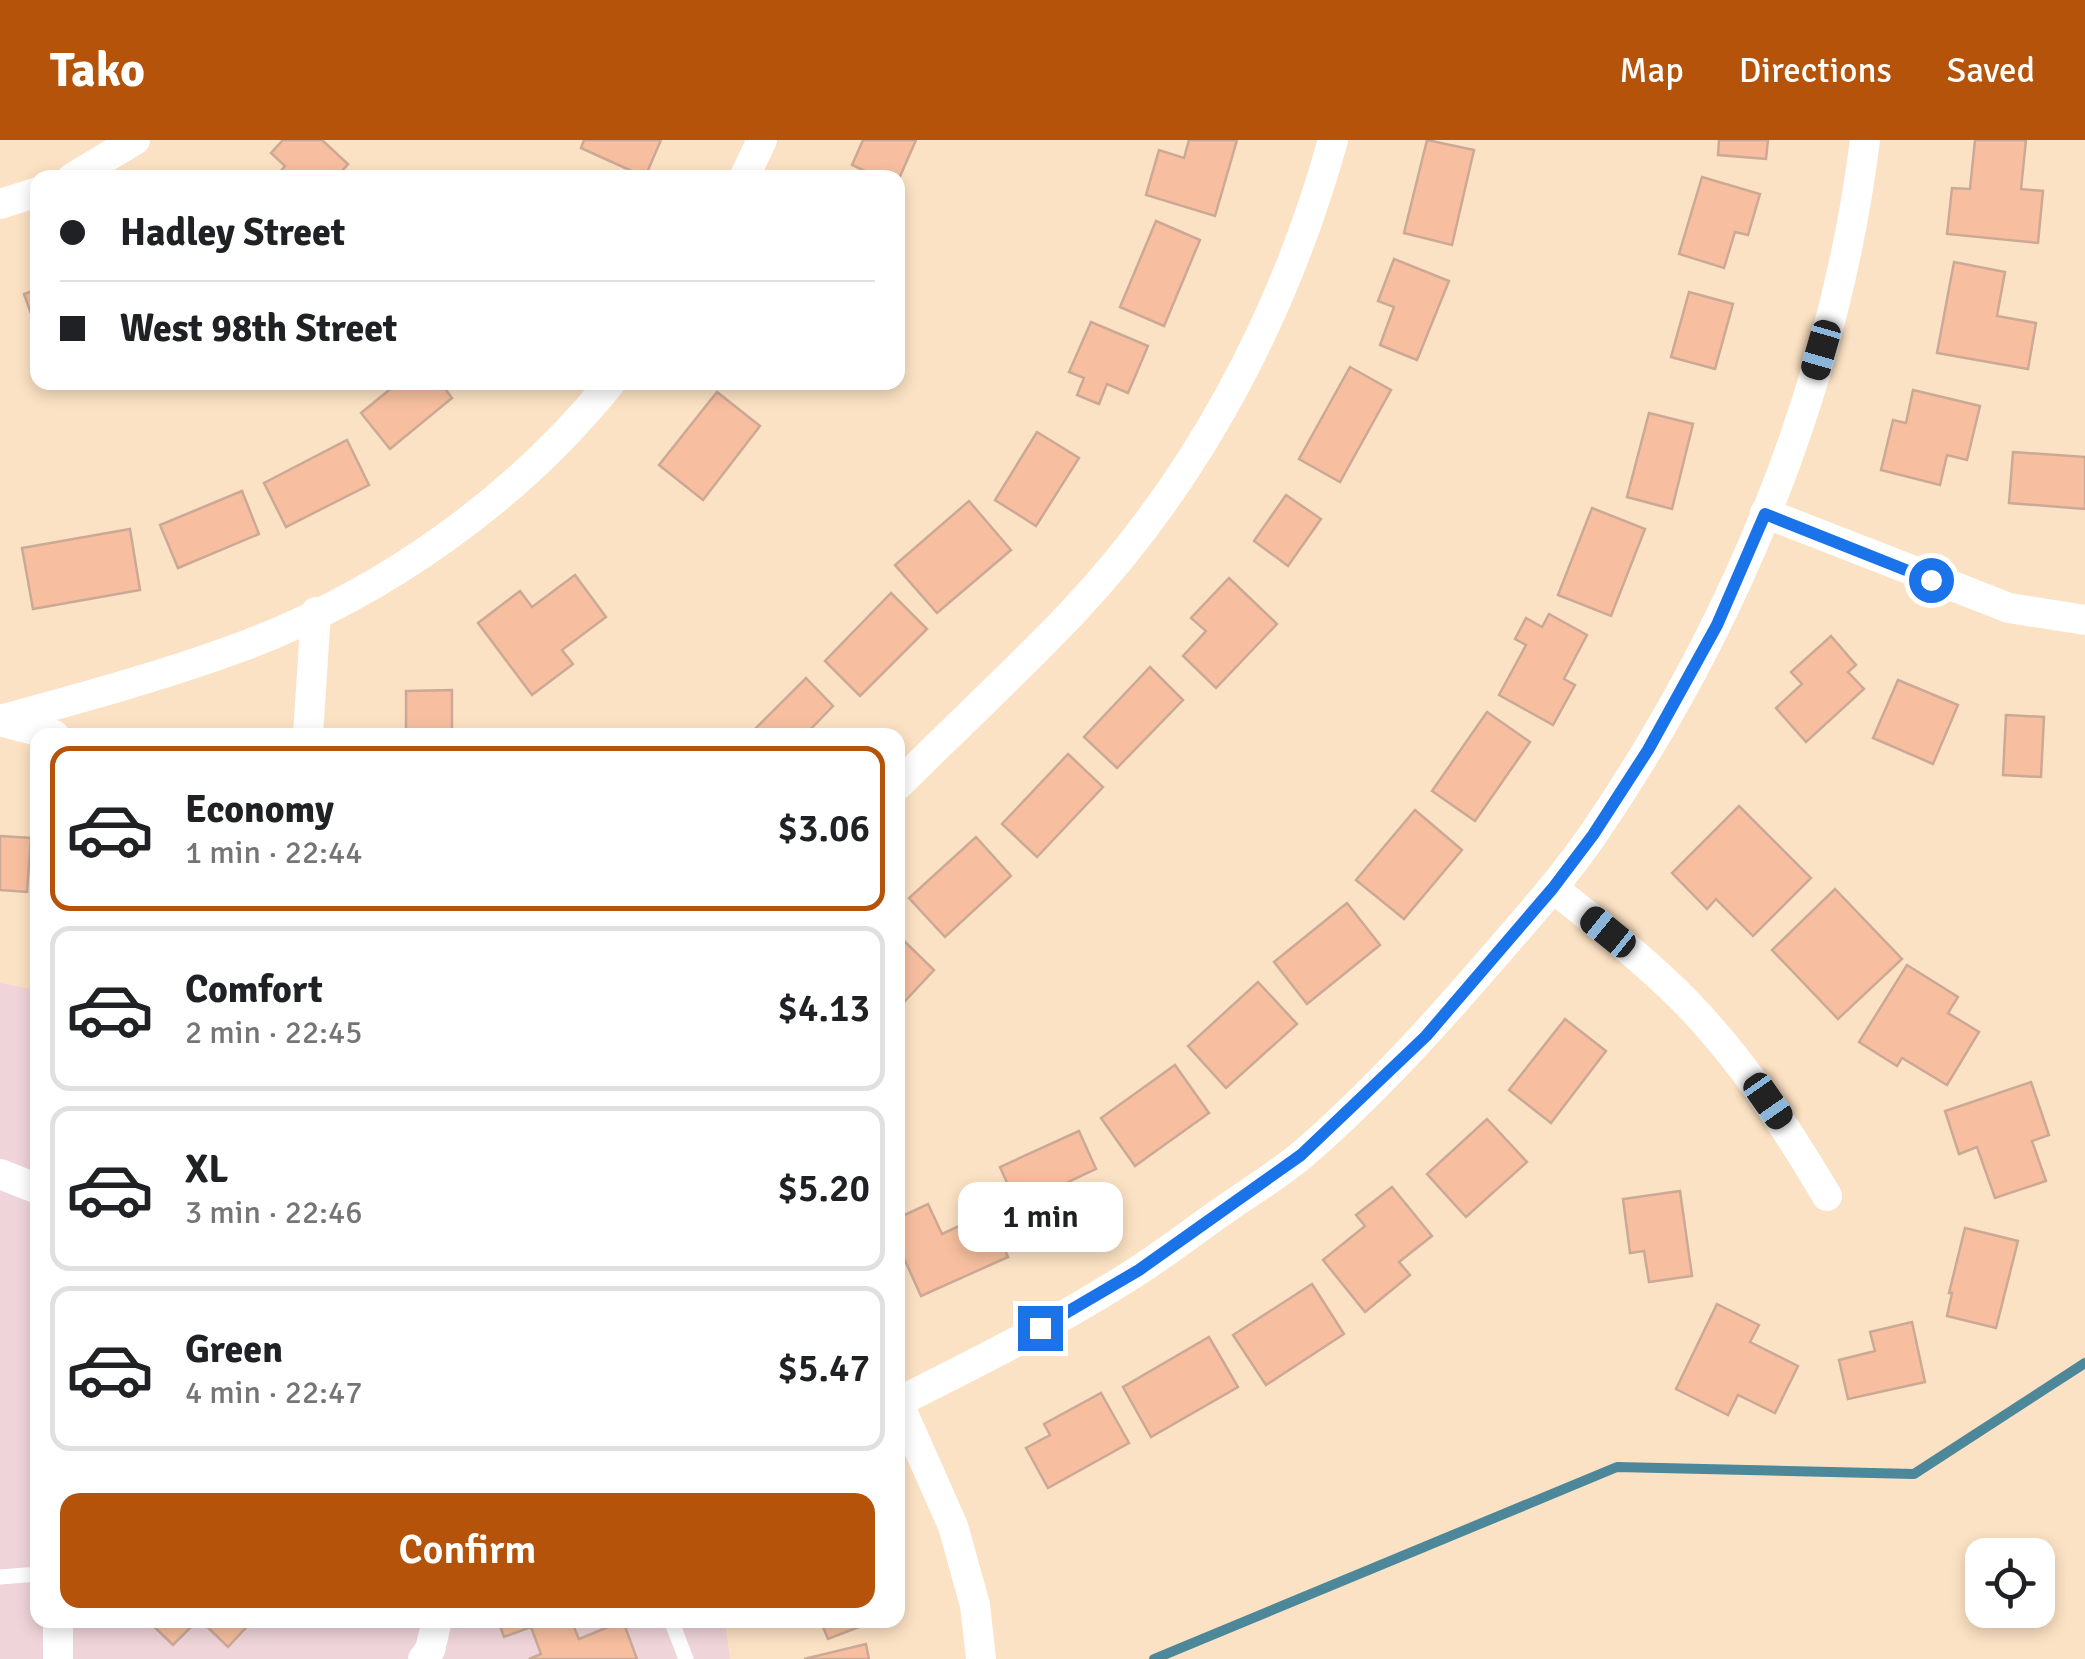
<!DOCTYPE html>
<meta charset="utf-8">
<style>
:root{--surface:#fff;--page:#f2f2f2;--text:#202124;--muted:#757577;--line:#e0e0e0;--accent:#b45309}
body{margin:0;font-family:Signika,sans-serif;background:var(--page);color:var(--text);height:100vh;display:flex;flex-direction:column;font-size:38px;white-space:nowrap}
*{box-sizing:border-box;margin:0}
p{font-size:32px;color:var(--muted)}
.icon{flex:none;width:55px;height:55px;fill:none;stroke:currentColor;stroke-width:2;stroke-linecap:round;stroke-linejoin:round}
.map{position:relative;flex:1;overflow:hidden}
.sheet{position:absolute;left:30px;top:588px;width:875px;height:900px;display:flex;flex-direction:column;background:var(--surface);border-radius:20px;box-shadow:0 5px 15px #0003}
.sheet>*{flex:none}
.hud{position:absolute;left:30px;top:30px;width:875px;height:220px;border-radius:20px;box-shadow:0 5px 15px #0003;display:grid;align-content:center;height:220px;padding:0 30px;background:var(--surface)}
.buttons{position:absolute;left:1965px;top:1398px;display:grid;gap:20px}
.buttons a{display:grid;place-items:center;width:90px;height:90px;border-radius:20px;background:var(--surface);box-shadow:0 5px 15px #0003;font-size:50px}
.end{position:absolute;width:45px;height:45px;margin:-22px;border:12px solid #1a73e8;background:#fff;box-shadow:0 0 0 5px #fff}
.from{border-radius:50%}
.bubble{position:absolute;height:70px;border-radius:20px;background:var(--surface);box-shadow:0 5px 15px #0003;font-size:32px;font-weight:600;line-height:70px;text-align:center}
.car{position:absolute;width:30px;height:60px;margin:-30px -15px;border-radius:12px;box-shadow:0 0 8px 2px #0007;background:linear-gradient(#222 24%,#8ab4d8 0 40%,#222 0 76%,#8ab4d8 0 86%,#222 0)}
.hud b{display:flex;align-items:center;gap:35px;height:95px;font-size:38px}
.hud b+b{border-top:2px solid var(--line)}
.hud i{width:25px;height:25px;background:var(--text)}
ul{padding:18px 0 0;list-style:none}
li{display:flex;align-items:center;gap:30px;height:165px;margin:0 20px 15px;padding:0 10px;border:5px solid var(--line);border-radius:20px}
li div{flex:1}
li b{display:block;font-size:38px}
li em{font-style:normal;font-weight:600}
li.on{border-color:var(--accent)}
li>.icon{width:90px;height:90px;stroke-width:1.5}
.action{display:flex;gap:20px;margin-top:auto;padding:20px 30px}
.action a{flex:1;height:115px;border-radius:20px;background:var(--accent);color:#fff;font-size:40px;font-weight:600;line-height:115px;text-align:center}
header{display:flex;align-items:center;gap:60px;box-sizing:border-box;height:140px;padding:0 50px;background:var(--accent);color:#fff}
header strong{font-size:48px}
nav{display:flex;gap:55px;margin-inline-start:auto;font-size:35px}
.map>svg:first-child{display:block}
.commercial{fill:#efd5d9}
.lines{fill:none;stroke-linecap:round;stroke-linejoin:round}
.stream{stroke:#4c879a;stroke-width:10}
.building{fill:#f7bf9f;stroke:#cca996;stroke-width:2.5}
.lane{stroke:#fff;stroke-width:15}
.street{stroke:#fff;stroke-width:30}
.route{stroke:#1a73e8;stroke-width:12}
</style>
<header>
<strong>Tako</strong>
<nav><a>Map</a><a>Directions</a><a>Saved</a></nav>
</header>
<div class="map">
<svg width="2085" height="1519" viewBox="0 0 2085 1519">
<rect width="100%" height="100%" fill="#fce2c4"/>
<polygon class="commercial" points="0,843 37,850 38,1480 725,1480 730,1519 0,1519"/>
<g class="lines">
<polyline class="stream" points="1154,1519 1617,1327 1914,1334 2085,1223"/>
</g>
<g class="building">
<polygon points="283,0 322,0 348,24 336,38 275,38 285,26 271,13"/>
<polygon points="584,0 661,0 645,37 581,8"/>
<polygon points="863,0 916,0 898,41 898,38 879,38 852,25"/>
<polygon points="1189,0 1237,0 1215,76 1146,55 1159,10 1184,18"/>
<polygon points="1427,0 1474,10 1452,105 1404,93"/>
<polygon points="1719,0 1768,0 1766,19 1718,15"/>
<polygon points="1975,0 2026,0 2021,49 2043,51 2038,103 1947,94 1952,48 1970,49"/>
<polygon points="1702,37 1760,54 1748,95 1735,92 1724,128 1679,114"/>
<polygon points="1156,81 1200,100 1164,186 1120,167"/>
<polygon points="1394,119 1449,141 1417,220 1380,205 1394,167 1378,161"/>
<polygon points="1954,122 2005,132 1997,176 2036,183 2028,229 1937,213"/>
<polygon points="38,149 38,193 24,154"/>
<polygon points="1689,152 1733,164 1715,229 1671,217"/>
<polygon points="1091,182 1148,206 1128,253 1107,244 1099,264 1077,255 1084,238 1069,232"/>
<polygon points="1350,227 1391,250 1340,342 1299,319"/>
<polygon points="399,242 440,242 452,258 390,309 361,273"/>
<polygon points="1913,250 1980,266 1967,320 1947,315 1940,345 1881,330 1893,280 1906,283"/>
<polygon points="717,252 760,286 703,360 659,325"/>
<polygon points="1649,273 1693,284 1672,369 1627,357"/>
<polygon points="1037,292 1079,318 1036,386 995,360"/>
<polygon points="347,300 369,345 286,387 264,343"/>
<polygon points="2013,312 2085,317 2085,369 2009,363"/>
<polygon points="242,351 259,394 178,428 160,385"/>
<polygon points="1286,355 1321,379 1288,426 1254,401"/>
<polygon points="969,361 1011,410 937,473 895,425"/>
<polygon points="1592,368 1645,389 1611,476 1558,455"/>
<polygon points="130,389 140,450 33,469 22,408"/>
<polygon points="575,435 606,477 562,510 573,524 532,555 478,483 520,451 532,467"/>
<polygon points="1229,438 1277,484 1216,548 1183,516 1206,491 1191,478"/>
<polygon points="891,453 927,489 860,556 825,521"/>
<polygon points="1549,474 1587,495 1564,539 1575,545 1553,585 1499,555 1526,505 1515,499 1526,478 1542,487"/>
<polygon points="1831,496 1856,525 1848,532 1864,549 1806,602 1776,568 1802,544 1791,532"/>
<polygon points="1150,527 1183,560 1117,628 1084,597"/>
<polygon points="806,538 833,566 805,595 763,595 756,588"/>
<polygon points="1898,540 1958,565 1933,624 1873,598"/>
<polygon points="452,550 452,595 406,595 406,551"/>
<polygon points="1487,572 1530,602 1475,681 1432,651"/>
<polygon points="2006,575 2044,577 2041,637 2003,635"/>
<polygon points="1068,614 1103,647 1037,717 1002,684"/>
<polygon points="1739,666 1811,738 1753,796 1716,759 1707,769 1672,733"/>
<polygon points="1415,670 1462,710 1404,779 1356,740"/>
<polygon points="0,696 31,698 27,752 0,750"/>
<polygon points="976,697 1011,736 945,797 909,758"/>
<polygon points="1835,749 1902,819 1838,879 1772,810"/>
<polygon points="1347,763 1380,805 1307,864 1274,822"/>
<polygon points="898,795 934,830 905,861 898,854"/>
<polygon points="1907,825 1958,857 1948,873 1979,892 1947,945 1902,918 1897,926 1859,902"/>
<polygon points="1258,842 1297,884 1226,948 1188,906"/>
<polygon points="1565,879 1606,911 1551,983 1509,950"/>
<polygon points="1175,925 1209,973 1135,1026 1101,978"/>
<polygon points="2031,942 2049,995 2032,1001 2046,1041 1995,1058 1977,1007 1959,1014 1945,971"/>
<polygon points="1487,979 1527,1022 1466,1077 1427,1034"/>
<polygon points="1079,991 1096,1029 1068,1042 1078,1064 1027,1087 1000,1027"/>
<polygon points="1392,1047 1432,1096 1399,1122 1410,1135 1365,1172 1323,1120 1365,1086 1356,1075"/>
<polygon points="1680,1051 1692,1136 1649,1142 1644,1111 1630,1113 1623,1059"/>
<polygon points="928,1064 942,1094 989,1072 1008,1117 921,1156 898,1105 898,1078"/>
<polygon points="1965,1088 2018,1101 1996,1188 1947,1176 1952,1153 1949,1153"/>
<polygon points="1312,1144 1344,1194 1266,1245 1233,1195"/>
<polygon points="1717,1164 1759,1185 1750,1202 1798,1226 1775,1273 1738,1255 1728,1275 1676,1249"/>
<polygon points="1912,1182 1925,1242 1848,1259 1839,1220 1875,1211 1870,1192"/>
<polygon points="1209,1197 1238,1247 1151,1297 1123,1247"/>
<polygon points="1101,1253 1129,1303 1048,1348 1026,1308 1050,1295 1044,1284"/>
<polygon points="147,1480 198,1480 173,1505"/>
<polygon points="200,1480 253,1480 228,1507"/>
<polygon points="498,1480 571,1480 579,1499 623,1481 637,1519 529,1519 541,1514 531,1487 504,1497"/>
<polygon points="820,1480 877,1480 828,1499"/>
<polygon points="866,1504 869,1519 804,1519"/>
</g>
<g class="lines">
<g class="lane">
<polyline points="0,1437 38,1434"/>
<polyline points="671,1480 686,1519"/>
</g>
<g class="street">
<polyline points="72,38 135,0"/>
<polyline points="744,38 762,0"/>
<polyline points="0,64 38,52"/>
<polyline points="1765,373 2009,468 2085,480"/>
<path d="M0 580C81 558 162 536 241 507 383 454 516 360 611 242"/>
<polyline points="3,582 54,595"/>
<polyline points="308,595 316,472"/>
<path d="M898 645C955 588 1015 533 1071 474 1197 341 1284 176 1333 0"/>
<path d="M1553 748C1599 785 1646 821 1687 863 1743 921 1786 987 1827 1056"/>
<polyline points="0,1034 38,1049"/>
<path d="M898 1262C980 1221 1062 1180 1139 1130 1167 1112 1194 1091 1221 1072 1248 1053 1278 1035 1303 1014 1368 958 1427 894 1483 829 1521 785 1561 741 1594 693 1734 488 1834 248 1865 0"/>
<polyline points="898,1262 953,1386 975,1465 981,1519"/>
<polyline points="58,1519 58,1480"/>
<polyline points="423,1519 430,1510 437,1480"/>
</g>
</g>
<g class="lines">
<polyline class="route" points="1040,1188 1139,1130 1301,1015 1426,896 1553,748 1593,695 1648,610 1717,485 1765,374 1931,440"/>
</g>
</svg>
<div class="buttons">
<a><svg class="icon" aria-label="locate" viewBox="0 0 24 24"><circle cx="12" cy="12" r="6"/><path d="M12 2v4M12 18v4M2 12h4M18 12h4"/></svg></a>
</div>
<i class="end from" style="left:1931px;top:440px"></i>
<i class="end" style="left:1040px;top:1188px"></i>
<div class="bubble" style="left:958px;top:1042px;width:165px">1 min</div>
<i class="car" style="left:1821px;top:210px;rotate:196deg"></i>
<i class="car" style="left:1608px;top:792px;rotate:309deg"></i>
<i class="car" style="left:1768px;top:961px;rotate:145deg"></i>
<div class="hud">
<b><i class="from"></i>Hadley Street</b>
<b><i></i>West 98th Street</b>
</div>
<section class="sheet">
<ul>
<li class="on"><svg class="icon" aria-label="car" viewBox="0 0 24 24"><path d="M5 17H2v-5l4-1 3-4h7l3 4 3 1v5h-3M9 17h6M6 11h13"/><circle cx="7" cy="17" r="2"/><circle cx="17" cy="17" r="2"/></svg><div><b>Economy</b><p>1 min · 22:44</p></div><em>$3.06</em></li>
<li><svg class="icon" aria-label="car" viewBox="0 0 24 24"><path d="M5 17H2v-5l4-1 3-4h7l3 4 3 1v5h-3M9 17h6M6 11h13"/><circle cx="7" cy="17" r="2"/><circle cx="17" cy="17" r="2"/></svg><div><b>Comfort</b><p>2 min · 22:45</p></div><em>$4.13</em></li>
<li><svg class="icon" aria-label="car" viewBox="0 0 24 24"><path d="M5 17H2v-5l4-1 3-4h7l3 4 3 1v5h-3M9 17h6M6 11h13"/><circle cx="7" cy="17" r="2"/><circle cx="17" cy="17" r="2"/></svg><div><b>XL</b><p>3 min · 22:46</p></div><em>$5.20</em></li>
<li><svg class="icon" aria-label="car" viewBox="0 0 24 24"><path d="M5 17H2v-5l4-1 3-4h7l3 4 3 1v5h-3M9 17h6M6 11h13"/><circle cx="7" cy="17" r="2"/><circle cx="17" cy="17" r="2"/></svg><div><b>Green</b><p>4 min · 22:47</p></div><em>$5.47</em></li>
</ul>
<div class="action"><a>Confirm</a></div>
</section>
</div>
